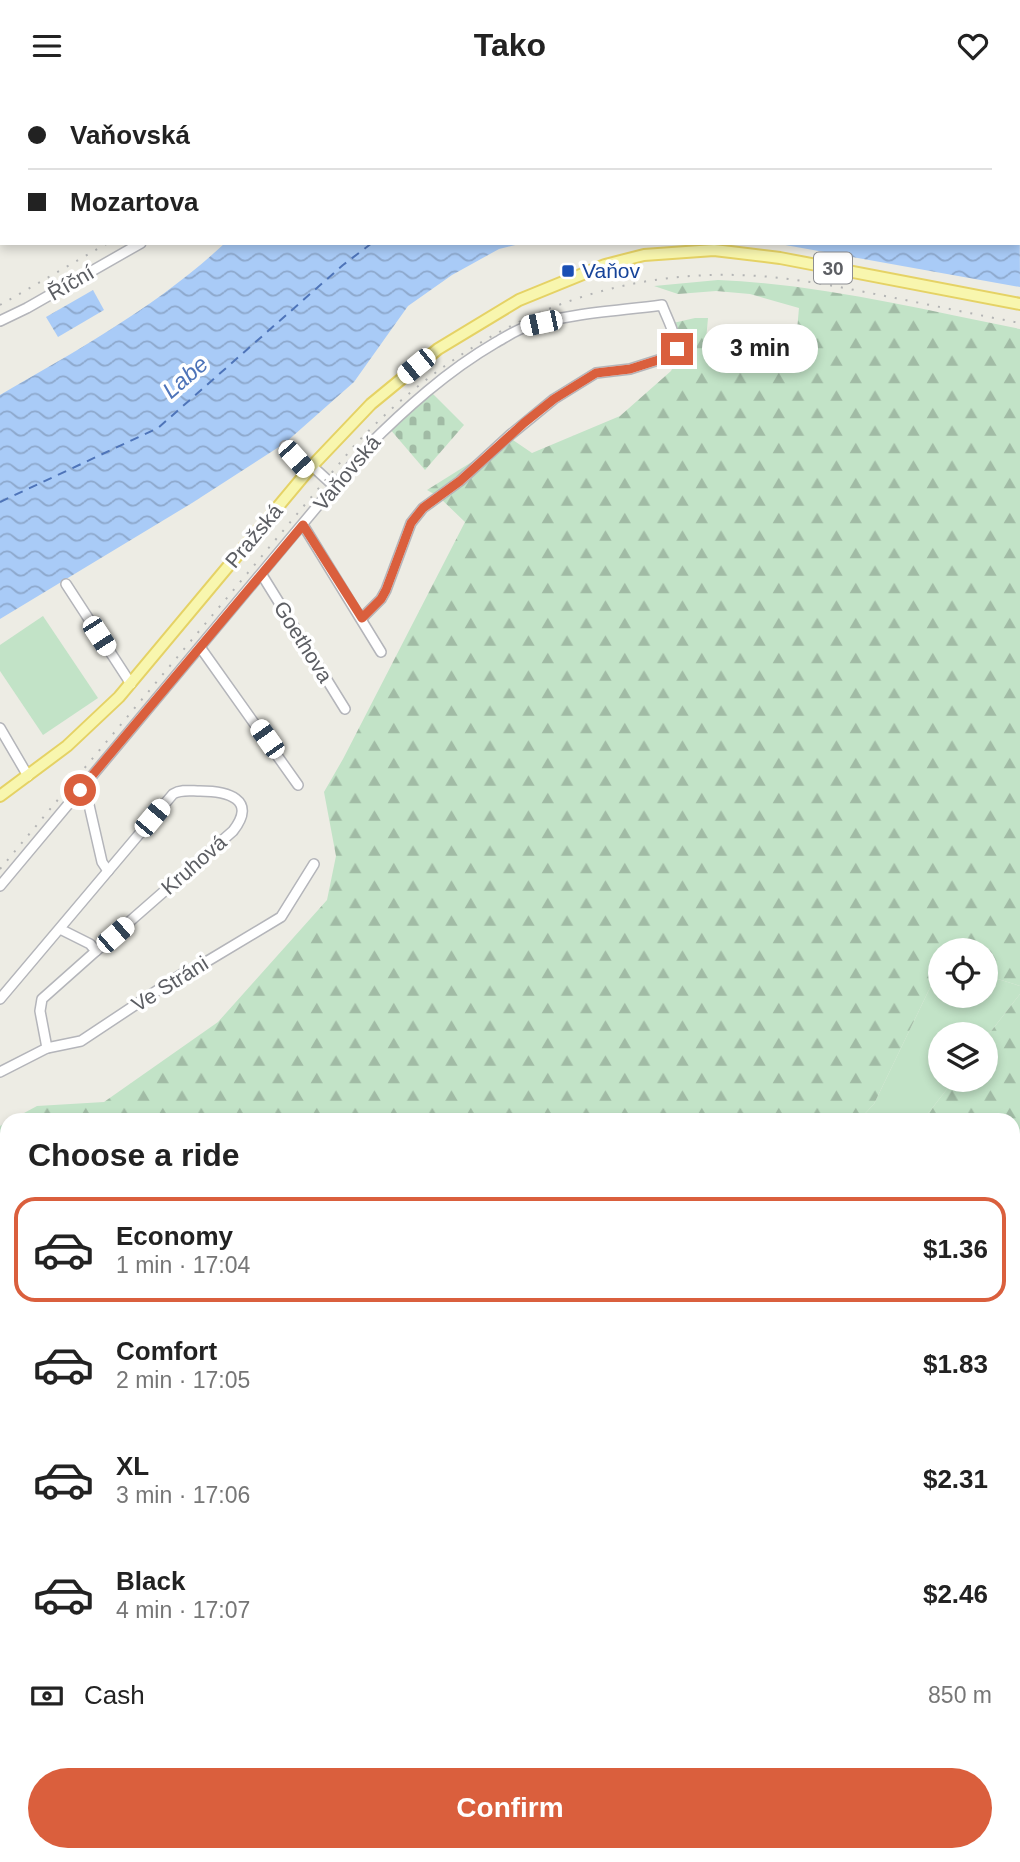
<!DOCTYPE html>
<meta charset="utf-8">
<style>
:root{--surface:#fff;--page:#f2f2f2;--text:#222;--muted:#767676;--line:#e0e0e0;--accent:#da5f3d}
body{margin:0;font-family:Arial,sans-serif;background:var(--page);color:var(--text);height:100vh;display:flex;flex-direction:column;font-size:26px;white-space:nowrap}
*{box-sizing:border-box;margin:0}
p{font-size:23px;color:var(--muted)}
.icon{flex:none;width:38px;height:38px;fill:none;stroke:currentColor;stroke-width:2;stroke-linecap:round;stroke-linejoin:round}
.map{position:relative;flex:1;overflow:hidden}
.drawer{position:absolute;left:0px;top:1022px;width:1020px;height:749px;display:flex;flex-direction:column;background:var(--surface);border-radius:21px 21px 0 0;box-shadow:0 4px 10px #0003}
.drawer>*{flex:none}
.banner{position:absolute;left:0px;top:0px;width:1020px;height:154px;box-shadow:0 4px 10px #0003;display:grid;align-content:center;height:154px;padding:0 28px;background:var(--surface)}
.controls{position:absolute;left:928px;top:847px;display:grid;gap:14px}
.controls a{display:grid;place-items:center;width:70px;height:70px;border-radius:50%;background:var(--surface);box-shadow:0 4px 10px #0003;font-size:35px}
.end{position:absolute;width:32px;height:32px;margin:-16px;border:9px solid #da5f3d;background:#fff;box-shadow:0 0 0 4px #fff}
.from{border-radius:50%}
.bubble{position:absolute;height:49px;border-radius:24px;background:var(--surface);box-shadow:0 4px 10px #0003;font-size:23px;font-weight:700;line-height:49px;text-align:center}
.car{position:absolute;width:21px;height:42px;margin:-21px -10px;border-radius:9px;box-shadow:0 0 5px 2px #0007;background:linear-gradient(#fff 24%,#345 0 40%,#fff 0 76%,#345 0 86%,#fff 0)}
.banner b{display:flex;align-items:center;gap:24px;height:66px;font-size:26px}
.banner b+b{border-top:2px solid var(--line)}
.banner i{width:18px;height:18px;background:var(--text)}
ul{padding:0;list-style:none}
li{display:flex;align-items:center;gap:21px;height:105px;margin:0 14px 10px;padding:0 14px;border:4px solid transparent;border-radius:21px}
li div{flex:1}
li b{display:block;font-size:26px}
li em{font-style:normal;font-weight:700}
li.selected{border-color:var(--accent)}
li>.icon{width:63px;height:63px;stroke-width:1.5}
h2{padding:0 28px;font-size:32px;line-height:84px}
.pay{display:flex;align-items:center;gap:18px;height:77px;padding:0 28px;font-size:26px}
.pay p{margin-inline-start:auto}
.primary-button{display:flex;gap:14px;margin-top:auto;padding:14px 28px}
.primary-button a{flex:1;height:80px;border-radius:42px;background:var(--accent);color:#fff;font-size:28px;font-weight:700;line-height:80px;text-align:center}
header{display:flex;justify-content:space-between;align-items:center;height:91px;padding:0 28px;background:var(--surface);font-size:32px;font-weight:700}
.map>svg:first-child{display:block}
.grass{fill:#c2e3c7}
.forest{fill:url(#forest-firs)}
.cemetery{fill:url(#cemetery-stones)}
.water{fill:url(#water-waves)}
.lines{fill:none;stroke-linecap:round;stroke-linejoin:round}
.ferry{stroke:#4e74b9;stroke-width:2;stroke-dasharray:9 7;stroke-linecap:butt}
.minor-casing{stroke:#b4b5ba;stroke-width:12}
.major-casing{stroke:#e5d265;stroke-width:14}
.minor{stroke:#fff;stroke-width:9}
.major{stroke:#f8f6ae;stroke-width:10}
.rail{stroke:#b4b5b5;stroke-width:2;stroke-dasharray:2 9;stroke-linecap:butt}
.route{stroke:#da5f3d;stroke-width:9}
.transit-dot{fill:#1a4fb4;stroke:#fff;stroke-width:2.5}
.labels{text-anchor:middle;stroke-width:7;stroke-linejoin:round;paint-order:stroke}
.shield{fill:#fff;stroke:#8d8e92;stroke-width:2}
.shield-label{font-size:19px;font-weight:bold;fill:#5c5e63}
.transit-label{font-size:21px;fill:#164399;stroke:#fff;text-anchor:start}
.street-label{font-size:21px;fill:#5c5e63;stroke:#fff}
.water-label{font-size:23px;font-style:italic;fill:#4e74b9;stroke:#fff}
</style>
<header><svg class="icon" aria-label="menu" viewBox="0 0 24 24"><path d="M4 6h16M4 12h16M4 18h16"/></svg>Tako<svg class="icon" aria-label="heart" viewBox="0 0 24 24"><path d="M12 20l-8-8c-3-5 5-10 8-4 3-6 11-1 8 4z"/></svg></header>
<div class="map">
<svg width="1020" height="1771" viewBox="0 0 1020 1771">
<defs>
<pattern id="forest-firs" width="22" height="20" patternUnits="userSpaceOnUse" patternTransform="scale(1.75)"><rect width="22" height="20" fill="#c2e3c7"/><path d="M5 1l3.5 6h-7zM16 11l3.5 6h-7z" fill="#a1bba5"/></pattern>
<pattern id="cemetery-stones" width="16" height="16" patternUnits="userSpaceOnUse" patternTransform="scale(1.75)"><rect width="16" height="16" fill="#c2e3c7"/><path d="M2 7V4a2 2 0 0 1 4 0v3zM10 15v-3a2 2 0 0 1 4 0v3z" fill="#a1bba5"/></pattern>
<pattern id="water-waves" width="16" height="10" patternUnits="userSpaceOnUse" patternTransform="scale(1.75)"><rect width="16" height="10" fill="#a9cbf7"/><path d="M0 5q4-4 8 0t8 0" fill="none" stroke="#8da8cc"/></pattern>
</defs>
<rect width="100%" height="100%" fill="#edece4"/>
<g class="grass">
<polygon points="43,525 98,607 43,644 0,580 0,554"/>
<polygon points="940,876 940,905 985,905 985,884 1020,895 1020,903 985,948 985,943 940,943 940,989 954,989 923,1029 859,1029 874,1013"/>
<polygon points="103,1764 185,1764 178,1771 107,1771"/>
<polygon points="194,1764 391,1764 396,1771 187,1771"/>
</g>
<g class="forest">
<path d="M718 189C820 193 920 218 1020 238V895L985 884V859H940V876L874 1013 859 1029H11L37 1015 104 1011 218 931 327 809 336 765 324 701 343 668 465 431 439 406 427 399 510 347 532 362 620 325 671 280 679 264 673 232 695 227H708L705 260 734 259 796 250 799 217 750 203 716 200 678 203 654 195Z"/>
<polygon points="1020,903 1020,1771 682,1771 684,1764 1013,1764 1013,1029 923,1029 954,989 985,989 985,948"/>
<polygon points="7,1031 7,1764 103,1764 107,1771 0,1771 0,1035"/>
<polygon points="391,1764 645,1764 643,1771 396,1771"/>
</g>
<polygon class="cemetery" points="430,300 464,334 425,379 389,337"/>
<g class="water">
<polygon points="403,0 925,0 936,2 400,2"/>
<polygon points="1019,14 1020,196 774,152 1018,152"/>
<path d="M225 152H524L499 158 452 184 408 215 354 291 285 352 192 412 0 528V304C78 259 159 214 225 152Z"/>
<polygon points="93,199 104,219 58,246 46,226"/>
</g>
<g class="lines">
<g class="ferry">
<polyline points="1018,121 1020,121"/>
<polyline points="0,411 158,337 343,174 372,152"/>
</g>
<defs>
<g id="minor">
<polyline points="8,2 14,0"/>
<polyline points="162,2 162,0"/>
<polyline points="394,2 397,0"/>
<polyline points="0,4 2,3"/>
<polyline points="0,123 2,123"/>
<polyline points="0,230 27,217 141,152"/>
<polyline points="285,355 307,380"/>
<polyline points="312,375 335,396"/>
<polyline points="303,434 381,561"/>
<polyline points="262,484 345,618"/>
<polyline points="66,493 131,593"/>
<polyline points="200,556 298,694"/>
<polyline points="0,637 28,685"/>
<polyline points="80,699 89,714 102,771 108,780"/>
<path d="M0 795 366 357C405 318 447 280 495 252 506 246 517 238 529 235 571 222 618 220 662 214 667 228 680 249 674 264L630 278 596 282 554 308 510 344 460 390 423 417 411 432 386 499 381 508 362 527"/>
<path d="M0 908 173 703C181 698 191 700 200 700 227 700 258 708 233 740L96 860 90 853 60 838"/>
<polyline points="47,957 40,920 42,908 96,860"/>
<polyline points="0,981 47,957 81,950 185,881 206,871 281,826 314,773"/>
<polyline points="573,1764 579,1771"/>
<polyline points="182,1771 189,1764"/>
</g>
<g id="major">
<polyline points="44,2 46,0"/>
<polyline points="0,36 2,35"/>
<polyline points="0,705 67,655 119,606 312,375 371,313 438,258 519,209 605,174 644,164 714,159 780,167 1020,213"/>
</g>
</defs>
<use href="#minor" class="minor-casing"/>
<use href="#major" class="major-casing"/>
<use href="#minor" class="minor"/>
<use href="#major" class="major"/>
<g class="rail">
<polyline points="330,2 333,0"/>
<polyline points="0,214 108,152"/>
<path d="M0 778 354 355C461 240 600 174 759 185 800 188 840 196 880 204 926 213 973 223 1020 232"/>
</g>
</g>
<g class="lines">
<polyline class="route" points="80,699 303,434 362,527 381,508 386,499 411,432 423,417 460,390 524,332 554,308 596,282 630,278 674,264 677,258"/>
</g>
<rect class="transit-dot" x="561" y="173" width="14" height="14" rx="3.5"/>
<g class="labels">
<rect class="shield" x="814" y="161.5" width="38" height="31" rx="5"/>
<g class="shield-label">
<text x="833" y="184">30</text>
</g>
<g class="transit-label">
<text x="582" y="187">Vaňov</text>
</g>
<g class="street-label">
<text transform="translate(71 192) rotate(-30)" y="7">Říční</text>
<text transform="translate(347 382) rotate(-50)" y="7">Vaňovská</text>
<text transform="translate(254 445) rotate(-50)" y="7">Pražská</text>
<text transform="translate(303 551) rotate(58)" y="7">Goethova</text>
<text transform="translate(194 774) rotate(-41)" y="7">Kruhová</text>
<text transform="translate(170 893) rotate(-32)" y="7">Ve Stráni</text>
</g>
<g class="water-label">
<text transform="translate(185 286) rotate(-41)" y="8">Labe</text>
</g>
</g>
</svg>
<div class="controls">
<a><svg class="icon" aria-label="locate" viewBox="0 0 24 24"><circle cx="12" cy="12" r="6"/><path d="M12 2v4M12 18v4M2 12h4M18 12h4"/></svg></a>
<a><svg class="icon" aria-label="layers" viewBox="0 0 24 24"><path d="M12 4l9 5-9 5-9-5zM3 14l9 5 9-5"/></svg></a>
</div>
<i class="end from" style="left:80px;top:699px"></i>
<i class="end" style="left:677px;top:258px"></i>
<div class="bubble" style="left:702px;top:233px;width:116px">3 min</div>
<i class="car" style="left:541px;top:232px;rotate:258deg"></i>
<i class="car" style="left:416px;top:275px;rotate:231deg"></i>
<i class="car" style="left:296px;top:368px;rotate:138deg"></i>
<i class="car" style="left:99px;top:545px;rotate:147deg"></i>
<i class="car" style="left:267px;top:648px;rotate:325deg"></i>
<i class="car" style="left:152px;top:727px;rotate:40deg"></i>
<i class="car" style="left:115px;top:844px;rotate:49deg"></i>
<div class="banner">
<b><i class="from"></i>Vaňovská</b>
<b><i></i>Mozartova</b>
</div>
<section class="drawer">
<h2>Choose a ride</h2>
<ul>
<li class="selected"><svg class="icon" aria-label="car" viewBox="0 0 24 24"><path d="M5 17H2v-5l4-1 3-4h7l3 4 3 1v5h-3M9 17h6M6 11h13"/><circle cx="7" cy="17" r="2"/><circle cx="17" cy="17" r="2"/></svg><div><b>Economy</b><p>1 min · 17:04</p></div><em>$1.36</em></li>
<li><svg class="icon" aria-label="car" viewBox="0 0 24 24"><path d="M5 17H2v-5l4-1 3-4h7l3 4 3 1v5h-3M9 17h6M6 11h13"/><circle cx="7" cy="17" r="2"/><circle cx="17" cy="17" r="2"/></svg><div><b>Comfort</b><p>2 min · 17:05</p></div><em>$1.83</em></li>
<li><svg class="icon" aria-label="car" viewBox="0 0 24 24"><path d="M5 17H2v-5l4-1 3-4h7l3 4 3 1v5h-3M9 17h6M6 11h13"/><circle cx="7" cy="17" r="2"/><circle cx="17" cy="17" r="2"/></svg><div><b>XL</b><p>3 min · 17:06</p></div><em>$2.31</em></li>
<li><svg class="icon" aria-label="car" viewBox="0 0 24 24"><path d="M5 17H2v-5l4-1 3-4h7l3 4 3 1v5h-3M9 17h6M6 11h13"/><circle cx="7" cy="17" r="2"/><circle cx="17" cy="17" r="2"/></svg><div><b>Black</b><p>4 min · 17:07</p></div><em>$2.46</em></li>
</ul>
<div class="pay"><svg class="icon" aria-label="cash" viewBox="0 0 24 24"><path d="M3 7h18v10H3z"/><circle cx="12" cy="12" r="2"/></svg>Cash<p>850 m</p></div>
<div class="primary-button"><a>Confirm</a></div>
</section>
</div>
